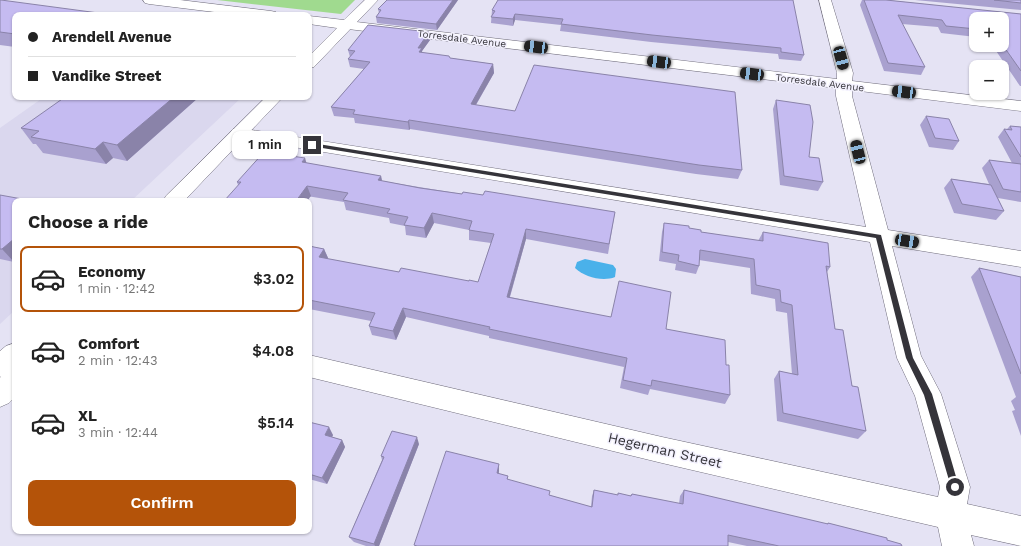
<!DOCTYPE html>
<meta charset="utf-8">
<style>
:root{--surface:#fff;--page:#f2f2f2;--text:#222;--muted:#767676;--line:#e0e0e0;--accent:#b45309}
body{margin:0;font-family:"Work Sans",sans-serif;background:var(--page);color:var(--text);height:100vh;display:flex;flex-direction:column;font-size:15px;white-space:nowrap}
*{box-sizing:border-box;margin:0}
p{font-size:13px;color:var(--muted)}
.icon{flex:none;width:22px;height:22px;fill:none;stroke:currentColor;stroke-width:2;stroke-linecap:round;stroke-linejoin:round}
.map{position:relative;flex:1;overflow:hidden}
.sheet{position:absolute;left:12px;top:198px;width:300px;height:336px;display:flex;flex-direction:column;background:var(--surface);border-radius:8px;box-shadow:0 1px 3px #0004}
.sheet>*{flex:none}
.top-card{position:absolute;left:12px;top:12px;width:300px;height:88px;border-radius:8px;box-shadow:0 1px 3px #0004;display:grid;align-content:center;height:88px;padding:0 16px;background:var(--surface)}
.tools{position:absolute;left:969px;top:12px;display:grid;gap:8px}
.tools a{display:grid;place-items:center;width:40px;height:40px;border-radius:8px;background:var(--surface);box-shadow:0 1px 3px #0004;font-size:20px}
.end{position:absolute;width:18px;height:18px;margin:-9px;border:5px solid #35343a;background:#fff;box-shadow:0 0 0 2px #fff}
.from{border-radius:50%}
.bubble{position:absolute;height:28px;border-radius:8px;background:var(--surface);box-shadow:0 1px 3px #0004;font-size:13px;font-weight:600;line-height:28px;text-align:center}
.car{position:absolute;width:12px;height:24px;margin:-12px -6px;border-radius:5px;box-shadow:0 0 3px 1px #0007;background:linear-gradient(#222 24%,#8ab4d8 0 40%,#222 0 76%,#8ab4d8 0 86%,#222 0)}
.top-card b{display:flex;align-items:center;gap:14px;height:38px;font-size:15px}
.top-card b+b{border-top:1px solid var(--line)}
.top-card i{width:10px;height:10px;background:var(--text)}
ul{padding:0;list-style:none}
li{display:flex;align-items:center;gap:12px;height:66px;margin:0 8px 6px;padding:0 8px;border:2px solid transparent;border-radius:8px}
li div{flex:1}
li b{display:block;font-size:15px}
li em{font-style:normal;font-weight:600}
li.current{border-color:var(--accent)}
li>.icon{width:36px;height:36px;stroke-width:1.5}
h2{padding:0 16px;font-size:18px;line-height:48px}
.primary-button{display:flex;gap:8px;margin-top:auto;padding:8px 16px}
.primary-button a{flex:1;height:46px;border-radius:8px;background:var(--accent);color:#fff;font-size:16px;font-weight:600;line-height:46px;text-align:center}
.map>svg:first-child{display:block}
.built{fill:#dad7ee}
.green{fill:#a0da8f}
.water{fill:#4ab1ea}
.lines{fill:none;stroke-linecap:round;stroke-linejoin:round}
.minor-casing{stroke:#706d7c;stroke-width:1}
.tertiary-casing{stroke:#706d7c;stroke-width:1}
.minor{fill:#fff;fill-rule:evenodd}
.tertiary{fill:#fff;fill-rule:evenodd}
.wall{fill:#a9a1cf}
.shaded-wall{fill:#8a83a9}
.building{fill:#c5bbf1;stroke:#8a83a9}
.route{fill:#35343a}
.labels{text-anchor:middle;stroke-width:3;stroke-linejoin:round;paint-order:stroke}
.far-street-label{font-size:10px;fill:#35343a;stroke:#f3f1fe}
.near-street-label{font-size:14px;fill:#35343a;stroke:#f3f1fe}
</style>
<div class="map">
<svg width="1021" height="546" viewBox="0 0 1021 546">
<rect width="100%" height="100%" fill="#e5e3f4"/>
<polygon class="built" points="44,97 242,97 131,201 15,201 15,310 0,324 0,128"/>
<polygon class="green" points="217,0 355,0 341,14"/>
<path class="water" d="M585 259 613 265 616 269 615 277C603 282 584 277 575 268L577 262Z"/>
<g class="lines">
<defs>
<polygon id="minor" points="819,0 831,0 853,73 852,81 1021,101 1021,111 852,90 852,96 888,230 1021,251 1021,267 892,246 921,356 941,394 970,487 967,504 1021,516 1021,546 971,535 974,546 942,546 938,527 662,463 309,377 309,355 662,437 938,497 940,487 915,396 897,358 870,242 239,138 233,137 230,133 233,129 239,128 866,227 836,96 836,88 348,29 343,28 341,25 343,22 348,21 837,79 837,73"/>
<g id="tertiary">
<polygon points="143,0 180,0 271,11 276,12 278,15 239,15 149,4 145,3"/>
<polygon points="365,0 378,0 314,67 309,68 309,56 337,28 309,24 309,16 344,20"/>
<polygon points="266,97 283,97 184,201 163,201 166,196"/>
<polygon points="15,343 15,397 9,403 0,407 0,378 1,376 0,377 0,351 6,346"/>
</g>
</defs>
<use href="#minor" class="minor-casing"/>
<use href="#tertiary" class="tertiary-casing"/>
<use href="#minor" class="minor"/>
<use href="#tertiary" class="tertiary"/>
</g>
<g class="wall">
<polygon points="0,0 15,15 15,47 0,45"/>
<polygon points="458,0 437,30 377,23 376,17 379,13 378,9"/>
<polygon points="790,0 804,55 801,61 779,59 778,54 651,42 560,31 561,25 515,20 513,26 491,23 492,10"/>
<polygon points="862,0 886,0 1021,14 1021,86 1020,86 992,45 1002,45 1002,19 976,19 976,37 941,33 938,27 902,24 925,67 921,75 884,71 860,5"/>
<polygon points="915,0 1021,0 1021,10"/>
<polygon points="429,32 430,40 422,51 422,53 450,58 493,64 494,73 476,105 742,170 738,179 696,174 410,129 409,130 355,123 354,118 334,116 331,107 364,69 350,67 348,59 350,57 348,50"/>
<polygon points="199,97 127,161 113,158 106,164 43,153 36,144 33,144 21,128"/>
<polygon points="776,100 823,182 818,191 780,185 773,109"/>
<polygon points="926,116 959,141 953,150 929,147 920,125"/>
<polygon points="1010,126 1021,127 1021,202 998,198 1004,211 996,220 954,213 944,188 951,179 989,184 982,168 989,160 1012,163 998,137 1004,129 1007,129"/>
<polygon points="306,163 381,176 382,181 462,194 483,195 615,212 608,254 526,239 510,297 666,329 726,365 730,395 725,404 650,389 648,395 620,388 624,367 489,338 489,336 406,317 396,340 372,335 369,326 371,321 309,309 309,246 324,249 328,258 327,259 399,272 469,281 478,282 491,243 469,240 469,230 434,223 426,238 406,235 405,226 390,223 389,218 346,210 344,202 238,185 237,182"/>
<polygon points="0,195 15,201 15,261 14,262 0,259"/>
<polygon points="664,223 689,228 701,232 758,241 763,232 830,267 827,272 835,329 866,431 858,439 777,421 774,379 779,371 792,374 787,313 776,311 775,299 751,294 750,268 699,260 699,266 696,274 675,270 676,264 659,261 662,232"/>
<polygon points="979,268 1021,277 1021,436 1012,411 1015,410 1011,401 1016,397 971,277"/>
<polygon points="309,422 333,435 332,437 342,440 345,447 327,484 309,479"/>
<polygon points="419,444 379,546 366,546 354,542 349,537 382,460 381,456"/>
<polygon points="499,464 499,474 508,476 508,480 549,495 591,507 592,496 594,490 618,495 618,493 630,496 632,494 679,504 680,496 684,490 826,524 828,523 887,540 902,546 747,546 728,542 728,546 415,546 414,545"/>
</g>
<g class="shaded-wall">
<polygon points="453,0 458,0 437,30 436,24"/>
<polygon points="515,14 515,20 513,26 513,19"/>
<polygon points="429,32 430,40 422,51 423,57 420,60 418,48"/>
<polygon points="493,64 494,73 471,113 471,104"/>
<polygon points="174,97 199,97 127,161 117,145"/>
<polygon points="409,120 410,129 409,130 408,122"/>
<polygon points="103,142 113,158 106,164 95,149"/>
<polygon points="305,158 308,168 302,162"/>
<polygon points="381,176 383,186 378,180"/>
<polygon points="307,186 311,196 307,201 296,201"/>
<polygon points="432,213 434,223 426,238 424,228"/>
<polygon points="526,229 526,239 507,306 507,297"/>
<polygon points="15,238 15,261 14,262 2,249"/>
<polygon points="324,249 328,258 322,267 319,257"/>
<polygon points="403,308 406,317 396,340 393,331"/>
<polygon points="329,427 333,435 329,443 325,435"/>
<polygon points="417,437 419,444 379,546 375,546 374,544"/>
<polygon points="342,440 345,447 327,484 322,478"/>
<polygon points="499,464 499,471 497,480 497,473"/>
</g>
<g class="building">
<polygon points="0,0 1,0 106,14 104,15 15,15 15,34 0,32"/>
<polygon points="387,0 453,0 436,24 376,17 381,10 378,9"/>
<polygon points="498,0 793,0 804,55 781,52 781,48 652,35 561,24 563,19 515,14 513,19 491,17 495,11 492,10"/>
<polygon points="864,0 886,0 1021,14 1021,71 1002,44 1002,19 976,19 976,29 946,26 942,20 898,15 925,67 888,63"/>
<polygon points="994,0 1021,0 1021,3"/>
<polygon points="368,25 429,32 418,48 422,48 419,52 449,56 450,58 493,64 471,104 515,111 534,65 735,92 742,170 699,165 409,120 408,122 353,114 355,110 331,107 370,62 348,59 355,51 348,50"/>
<polygon points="65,97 174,97 117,145 103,142 95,149 31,137 39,131 21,128"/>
<polygon points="776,100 810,105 813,122 809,157 819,158 823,182 784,176"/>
<polygon points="926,116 949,119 959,141 935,138"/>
<polygon points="1010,126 1021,127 1021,157 1004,129 1012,130"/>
<polygon points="264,152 305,158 302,162 381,176 378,180 420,188 462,194 463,192 483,195 485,191 615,212 609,244 526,229 507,297 611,317 619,281 671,292 666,329 725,340 726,365 729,365 730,395 652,380 651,386 623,380 627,358 489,329 490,327 403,308 393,331 369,326 375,313 309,300 309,246 324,249 319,257 399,272 401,268 469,281 469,280 478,282 494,234 469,230 472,221 432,213 424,228 404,225 408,217 387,213 390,209 343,200 348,193 307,186 296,201 224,201 241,182 237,182"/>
<polygon points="989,160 1021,164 1021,192 1003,189"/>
<polygon points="951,179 991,185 1004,211 962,204"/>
<polygon points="0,195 33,201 15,201 15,238 2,249 0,249"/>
<polygon points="664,223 689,226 689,228 701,230 701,232 763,241 763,232 828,243 830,267 826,266 835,329 843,330 852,386 858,387 866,431 783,413 779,371 798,375 792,305 781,302 780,290 756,285 754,259 700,250 699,266 678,261 679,255 662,252"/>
<polygon points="979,268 1021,277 1021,374"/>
<polygon points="309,422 329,427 325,435 342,440 322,478 309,474"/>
<polygon points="392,431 417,437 374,544 349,537 384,457 381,456"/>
<polygon points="446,451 499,464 497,473 508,476 507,479 550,491 549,495 592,507 594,490 618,495 618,493 631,496 632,494 683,504 684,490 828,524 828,523 887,538 887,540 901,544 902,546 779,546 728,535 728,546 417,546 414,545"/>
</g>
<polygon class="route" points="312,143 881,235 913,358 932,394 959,487 958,490 955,491 952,490 951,487 924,395 906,358 876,238 310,146 309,145"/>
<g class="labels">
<g class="far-street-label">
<text transform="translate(462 38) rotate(7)" y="4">Torresdale Avenue</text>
<text transform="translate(820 82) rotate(7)" y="4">Torresdale Avenue</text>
</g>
<g class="near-street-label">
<text transform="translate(665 450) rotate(13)" y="5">Hegerman Street</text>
</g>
</g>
</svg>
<div class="tools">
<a>+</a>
<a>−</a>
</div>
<i class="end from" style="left:955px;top:487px"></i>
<i class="end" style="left:312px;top:145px"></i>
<div class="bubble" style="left:232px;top:131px;width:66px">1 min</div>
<i class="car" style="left:536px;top:47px;rotate:277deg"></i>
<i class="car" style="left:841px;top:58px;rotate:165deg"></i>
<i class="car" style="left:659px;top:62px;rotate:277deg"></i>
<i class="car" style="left:752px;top:74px;rotate:277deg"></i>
<i class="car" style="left:904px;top:92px;rotate:277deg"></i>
<i class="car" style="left:858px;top:152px;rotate:346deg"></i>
<i class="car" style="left:907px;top:241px;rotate:99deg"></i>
<div class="top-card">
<b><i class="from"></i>Arendell Avenue</b>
<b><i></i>Vandike Street</b>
</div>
<section class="sheet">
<h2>Choose a ride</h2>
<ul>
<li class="current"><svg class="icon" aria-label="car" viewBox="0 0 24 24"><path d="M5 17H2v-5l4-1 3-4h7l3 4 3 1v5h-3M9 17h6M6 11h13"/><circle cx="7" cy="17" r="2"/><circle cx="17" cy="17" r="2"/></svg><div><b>Economy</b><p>1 min · 12:42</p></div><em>$3.02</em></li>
<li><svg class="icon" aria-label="car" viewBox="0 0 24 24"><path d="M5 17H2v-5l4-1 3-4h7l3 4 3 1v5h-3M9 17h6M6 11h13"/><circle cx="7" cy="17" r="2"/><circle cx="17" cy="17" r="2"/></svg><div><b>Comfort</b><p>2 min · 12:43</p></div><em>$4.08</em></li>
<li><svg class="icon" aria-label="car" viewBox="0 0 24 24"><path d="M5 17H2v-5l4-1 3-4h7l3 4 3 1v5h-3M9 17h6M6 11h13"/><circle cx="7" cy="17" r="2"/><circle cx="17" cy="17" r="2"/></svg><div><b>XL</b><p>3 min · 12:44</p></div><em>$5.14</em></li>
</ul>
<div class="primary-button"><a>Confirm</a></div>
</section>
</div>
